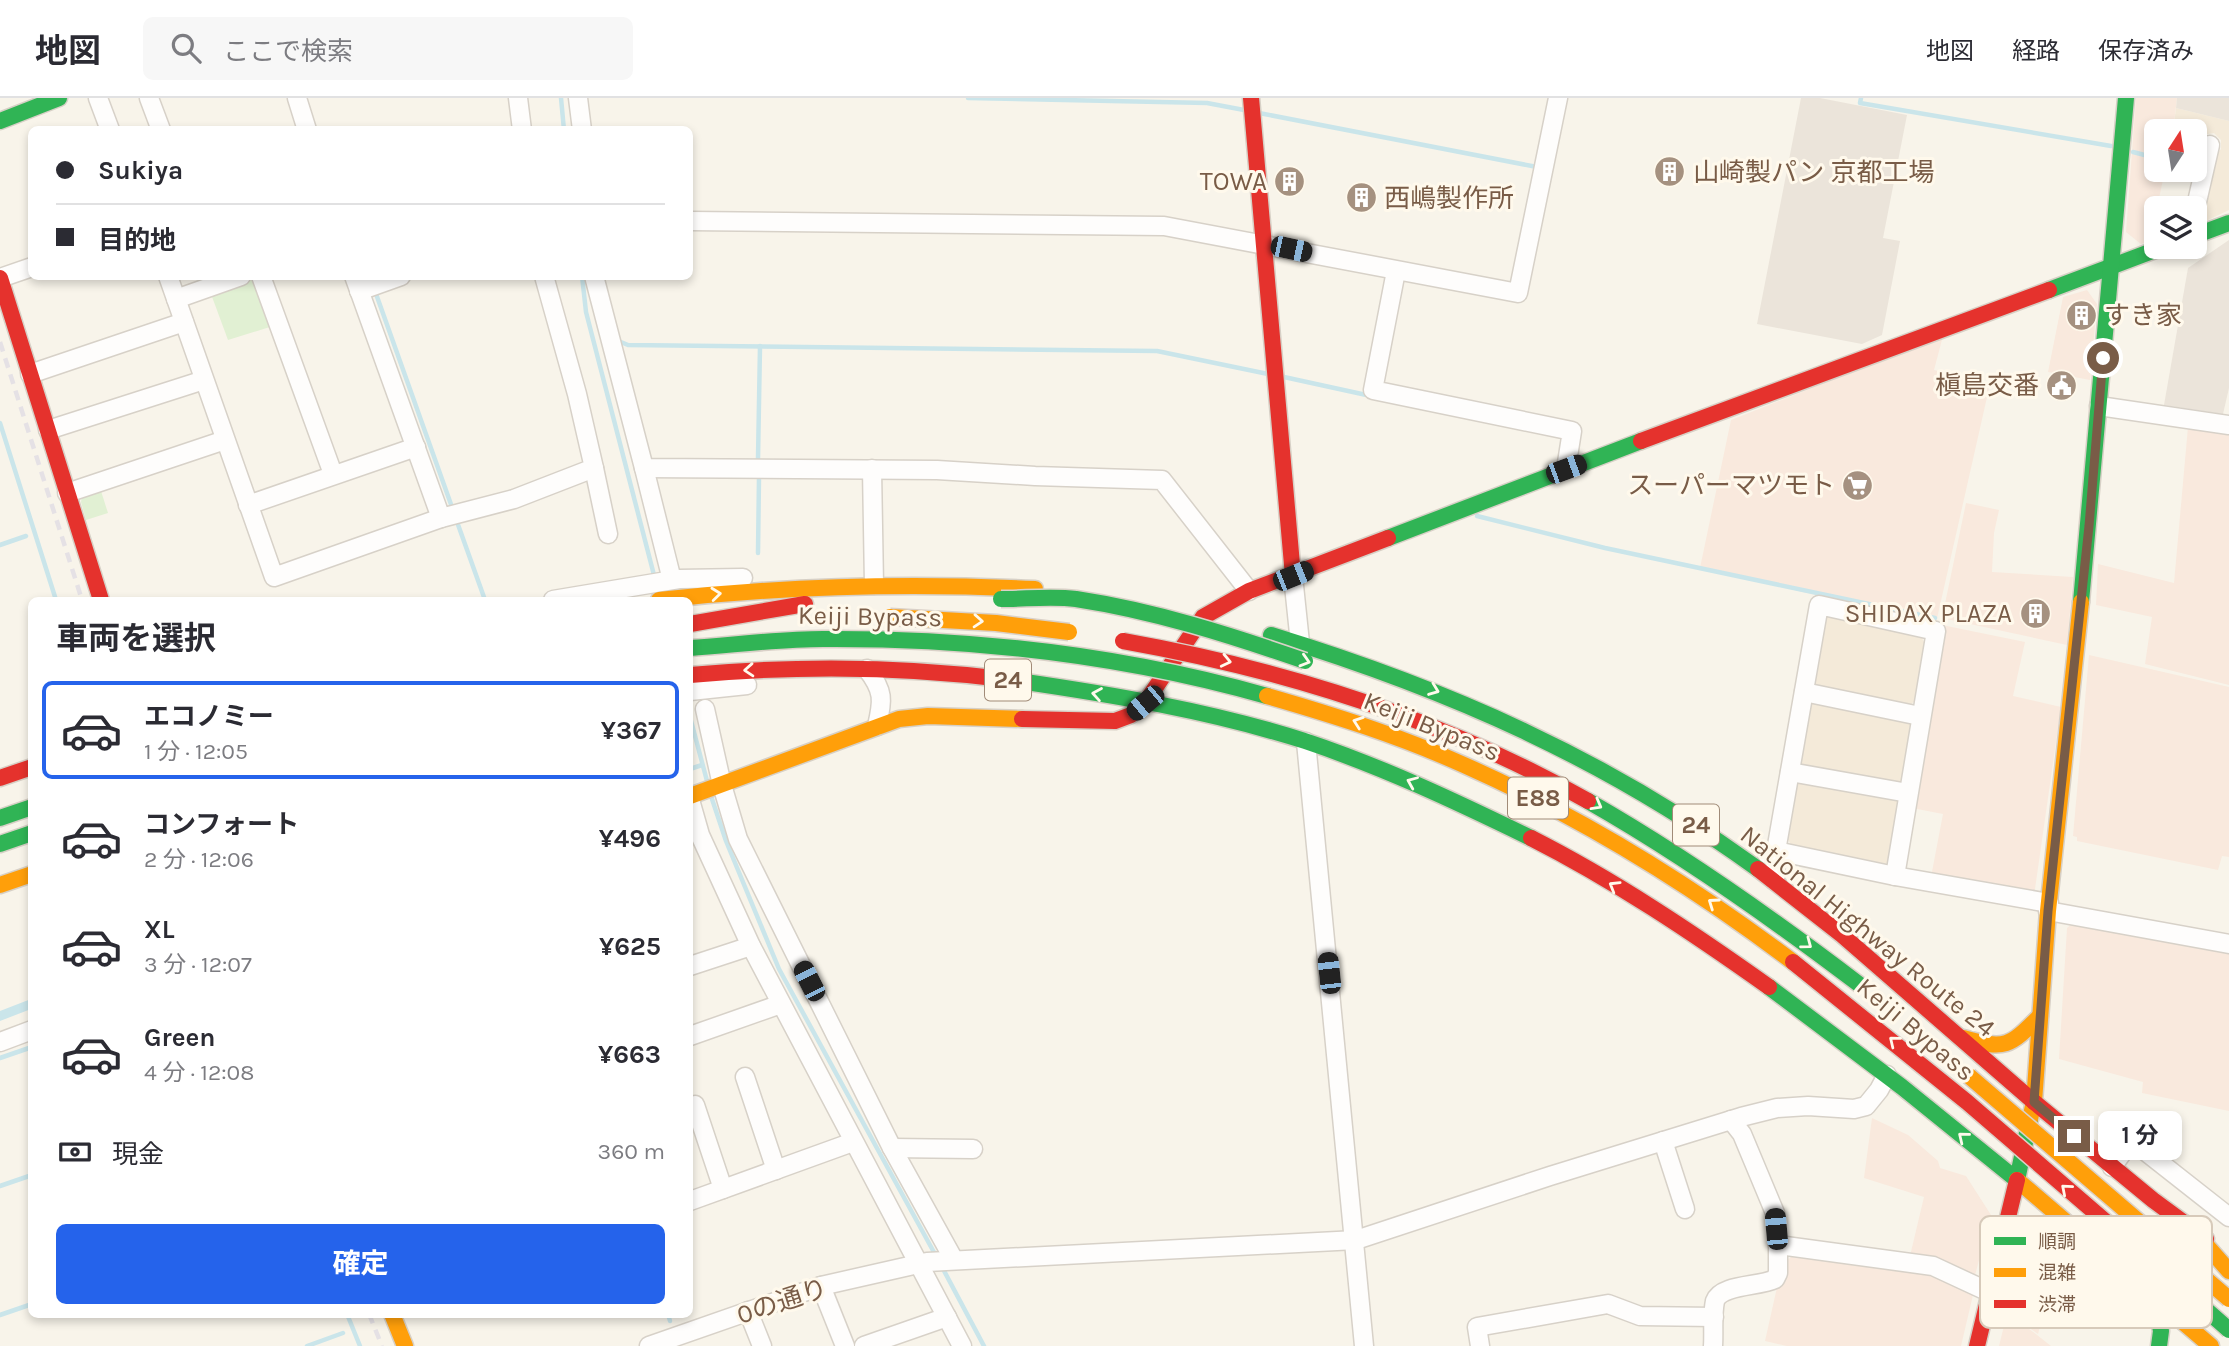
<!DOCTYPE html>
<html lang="ja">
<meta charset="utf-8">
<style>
:root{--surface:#fff;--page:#f7f7f7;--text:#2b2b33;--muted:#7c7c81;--line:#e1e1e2;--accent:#2563eb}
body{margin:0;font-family:Karla,"Noto Sans JP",sans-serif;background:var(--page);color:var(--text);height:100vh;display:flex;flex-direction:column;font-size:26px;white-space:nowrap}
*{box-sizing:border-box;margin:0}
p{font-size:23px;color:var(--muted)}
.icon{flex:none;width:38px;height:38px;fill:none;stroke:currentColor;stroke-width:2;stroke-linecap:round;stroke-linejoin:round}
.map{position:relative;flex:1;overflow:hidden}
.details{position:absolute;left:28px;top:499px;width:665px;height:721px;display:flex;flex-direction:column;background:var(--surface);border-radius:10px;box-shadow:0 4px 10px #0003}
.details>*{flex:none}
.guide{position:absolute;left:28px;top:28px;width:665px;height:154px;border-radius:10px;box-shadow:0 4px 10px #0003;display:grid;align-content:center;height:154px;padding:0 28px;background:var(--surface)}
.needle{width:46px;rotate:12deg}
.fabs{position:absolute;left:2144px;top:21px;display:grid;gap:14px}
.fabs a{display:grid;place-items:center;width:63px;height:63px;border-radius:10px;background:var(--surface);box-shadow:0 4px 10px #0003;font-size:35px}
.end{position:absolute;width:32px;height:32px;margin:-16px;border:9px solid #795c47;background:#fff;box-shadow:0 0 0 4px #fff}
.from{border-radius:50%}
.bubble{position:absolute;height:49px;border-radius:10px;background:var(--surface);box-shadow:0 4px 10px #0003;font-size:23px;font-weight:700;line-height:49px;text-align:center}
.car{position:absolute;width:21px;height:42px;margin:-21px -10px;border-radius:9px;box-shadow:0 0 5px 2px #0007;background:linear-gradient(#222 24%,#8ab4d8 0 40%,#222 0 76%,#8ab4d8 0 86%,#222 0)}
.guide b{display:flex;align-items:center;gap:24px;height:66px;font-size:26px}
.guide b+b{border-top:2px solid var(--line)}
.guide i{width:18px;height:18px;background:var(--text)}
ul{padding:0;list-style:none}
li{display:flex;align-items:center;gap:21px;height:98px;margin:0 14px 10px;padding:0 14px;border:4px solid transparent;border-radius:10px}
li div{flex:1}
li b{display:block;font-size:26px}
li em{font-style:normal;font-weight:700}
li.on{border-color:var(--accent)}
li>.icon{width:63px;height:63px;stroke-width:1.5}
h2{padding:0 28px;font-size:32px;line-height:84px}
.pay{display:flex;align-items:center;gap:18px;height:77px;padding:0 28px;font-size:26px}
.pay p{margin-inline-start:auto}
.cta{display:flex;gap:14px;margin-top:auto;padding:14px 28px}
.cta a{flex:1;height:80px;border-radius:10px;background:var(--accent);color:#fff;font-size:28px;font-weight:700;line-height:80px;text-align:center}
header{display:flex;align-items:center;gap:42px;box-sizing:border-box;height:98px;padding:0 35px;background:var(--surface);border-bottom:2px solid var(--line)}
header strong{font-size:33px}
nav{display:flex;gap:38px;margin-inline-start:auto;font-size:24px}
.search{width:490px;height:63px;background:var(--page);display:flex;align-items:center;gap:18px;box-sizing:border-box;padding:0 24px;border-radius:10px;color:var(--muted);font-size:26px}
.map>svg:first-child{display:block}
.residential{fill:#f4ead9}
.commercial{fill:#f9e9dd}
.industrial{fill:#ebe4da}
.green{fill:#e1f0d3}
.water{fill:#cae5ea}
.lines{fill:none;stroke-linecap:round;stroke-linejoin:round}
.stream{stroke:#cae5ea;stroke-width:4.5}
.street-casing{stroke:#d7d1c8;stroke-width:21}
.fast-casing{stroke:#d7d0c6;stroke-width:19}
.slow-casing{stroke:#d7d0c6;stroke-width:19}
.jam-casing{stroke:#d7d0c6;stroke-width:19}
.street{stroke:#fefdfc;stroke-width:18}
.fast{stroke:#30b455;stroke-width:16}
.slow{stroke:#ff9f0a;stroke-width:16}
.jam{stroke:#e5322d;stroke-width:16}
.rail{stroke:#e5e1e5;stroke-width:4.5;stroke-dasharray:10 7;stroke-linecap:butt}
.fast-bridge-casing{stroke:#dad1c8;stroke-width:19;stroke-linecap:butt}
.slow-bridge-casing{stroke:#dad1c8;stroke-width:19;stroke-linecap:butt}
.jam-bridge-casing{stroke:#dad1c8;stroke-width:19;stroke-linecap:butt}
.fast-bridge{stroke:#30b455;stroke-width:16}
.slow-bridge{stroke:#ff9f0a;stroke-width:16}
.jam-bridge{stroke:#e5322d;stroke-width:16}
.oneway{stroke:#fff9ec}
.route{stroke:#795c47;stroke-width:9}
.labels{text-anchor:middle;stroke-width:6;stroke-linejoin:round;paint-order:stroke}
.shield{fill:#fff9ec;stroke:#a18b78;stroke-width:2}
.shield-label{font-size:24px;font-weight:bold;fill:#795c47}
.poi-label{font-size:26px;fill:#795c47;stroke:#fff9ec;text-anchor:end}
.street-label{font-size:26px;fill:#795c47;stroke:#fff9ec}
.key{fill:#fff9ec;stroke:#d7caba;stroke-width:2}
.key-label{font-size:19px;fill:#795c47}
</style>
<header>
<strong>地図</strong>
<div class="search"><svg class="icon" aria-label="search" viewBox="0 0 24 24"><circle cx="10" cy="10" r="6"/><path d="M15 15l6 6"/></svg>ここで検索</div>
<nav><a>地図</a><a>経路</a><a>保存済み</a></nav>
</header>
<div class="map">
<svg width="2229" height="1248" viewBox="0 0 2229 1248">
<rect width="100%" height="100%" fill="#f8f4ea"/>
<g class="residential">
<polygon points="2176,10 2229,23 2229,112 2206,123 2200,116 2216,57 2221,51 2221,42 2214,35 2202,37 2197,46 2202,56 2198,70 2195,70 2194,33 2173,33"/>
<polygon points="1831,517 1921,538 1925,546 1916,602 1911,606 1816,588 1812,583 1823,522"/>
<polygon points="1814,601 1912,625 1903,683 1898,687 1802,669 1799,664 1808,605"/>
<polygon points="1800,682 1895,700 1898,705 1889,763 1882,769 1793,750 1786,738 1795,685"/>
</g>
<g class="commercial">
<polygon points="2136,0 2177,0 2173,33 2156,33 2156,72 2165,72 2150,143 2141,146 2126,134"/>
<polygon points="2087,192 2097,206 2090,282 2048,274 2063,199"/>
<polygon points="1943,238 1934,272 1990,286 1936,525 1700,470 1731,322"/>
<polygon points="2188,329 2229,337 2229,587 2145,566 2152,519 2096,507 2098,466 2174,485"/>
<polygon points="1966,405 1999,412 1994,435 1992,474 2073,479 2067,547 1942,520"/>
<polygon points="1942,527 2025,544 2013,598 2061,609 2034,798 1931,779 1943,716 1912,710"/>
<polygon points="2089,557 2229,589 2229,759 2222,758 2218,772 2077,743 2077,739 2073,738"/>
<polygon points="2073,825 2229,854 2229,1013 2142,995 2143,984 2059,961 2067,830"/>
<polygon points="1872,1020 1908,1037 1938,1063 1940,1070 1966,1078 1991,1117 1974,1181 1910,1158 1924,1099 1864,1080"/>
<polygon points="1792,1158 1819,1162 1829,1161 1935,1175 1971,1193 1973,1197 1961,1248 1787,1248 1765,1243 1782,1167"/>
<polygon points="2053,1158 2058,1162 2038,1236 2014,1219 2051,1248 1999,1248 2019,1167"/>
</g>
<g class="industrial">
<polygon points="1801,0 1820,0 1907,17 1883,140 1900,143 1882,237 1862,246 1757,226"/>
<polygon points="2177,0 2229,0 2229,23 2176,10"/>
<polygon points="2229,142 2229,290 2223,316 2164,307 2188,170"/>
</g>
<g class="green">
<polygon points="251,182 258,185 273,228 228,242 211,196"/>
<polygon points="101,393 108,415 86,422 81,404 82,399"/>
</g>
<polygon class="water" points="31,901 31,911 0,923 0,913"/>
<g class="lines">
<g class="stream">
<polyline points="561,0 564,32"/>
<polyline points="968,0 1207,5 1244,12"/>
<polyline points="1861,0 1860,5 2111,48"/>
<polyline points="1259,15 1537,69"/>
<polyline points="2133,54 2156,60"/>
<polyline points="582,178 586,214 655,481"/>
<polyline points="375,193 453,412"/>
<polyline points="616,242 628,247 1157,253 1268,276"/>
<polyline points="1284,279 1371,298"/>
<polyline points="0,325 56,502"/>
<polyline points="758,361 760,248"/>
<polyline points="1477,418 1605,450 1935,520"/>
<polyline points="456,421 485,502"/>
<polyline points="0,447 26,438"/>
<polyline points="758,455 759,379"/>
<polyline points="690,619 707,683"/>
<polyline points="690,671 702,667"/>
<polyline points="711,698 726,743 779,871 936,1158"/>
<polyline points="0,960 32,949"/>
<polyline points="0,1088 32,1077"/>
<polyline points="942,1169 984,1248"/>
<polyline points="347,1216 360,1248"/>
<polyline points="668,1216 670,1223"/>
<polyline points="0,1217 32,1206"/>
<polyline points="307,1248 343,1235"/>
</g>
<defs>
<g id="street">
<polyline points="98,0 110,32"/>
<polyline points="149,0 161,32"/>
<polyline points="297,0 307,32"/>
<polyline points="518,0 522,32"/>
<polyline points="578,0 582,32"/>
<polyline points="2194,117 2210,47"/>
<polyline points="690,123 1164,128 1518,195 1558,0"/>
<polyline points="1396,173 1373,292 1572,333 1566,371"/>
<polyline points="168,178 274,479 441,420 514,401 594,370 577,296 544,178"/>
<polyline points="261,178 333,376"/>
<polyline points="354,178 441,420"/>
<polyline points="594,178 644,370 937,372 1035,378 1162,382 1249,493"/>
<polyline points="0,180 32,169"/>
<polyline points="359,193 401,178"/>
<polyline points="176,201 241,178"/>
<polyline points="30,276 184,224"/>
<polyline points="2099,308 2229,327"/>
<polyline points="48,332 204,282"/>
<polyline points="594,370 608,436"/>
<polyline points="644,370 671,478"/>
<polyline points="872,371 874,487"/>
<polyline points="67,395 225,342"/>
<polyline points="248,407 416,349"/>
<polyline points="1293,478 1300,545"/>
<polyline points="553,502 679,481 743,480"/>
<path d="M867 571C884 593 883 602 877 628"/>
<polyline points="690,593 747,587"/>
<polyline points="1804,594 1920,618"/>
<polyline points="705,611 722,687 738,741 892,1050 954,1162"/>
<polyline points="1306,644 1364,1248"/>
<polyline points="1790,674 1908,695"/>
<polyline points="690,702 700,737 751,848 962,1248"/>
<polyline points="1767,756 1776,753 1895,778 2049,805"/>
<polyline points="1775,783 1776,753 1819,507 1936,533 1895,778"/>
<polyline points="2048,813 2229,846"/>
<polyline points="690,868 751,848"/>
<polyline points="690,938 781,906"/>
<polyline points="0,944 32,932"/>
<polyline points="745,979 776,1072"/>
<polyline points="695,1007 723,1091"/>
<polyline points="1731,1022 1742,1036 1775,1115 1778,1147"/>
<polyline points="1663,1043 1685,1111"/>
<polyline points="892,1050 973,1051"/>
<polyline points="2112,1069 2125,1051 2140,1049 2229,1119"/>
<polyline points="690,1103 853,1044"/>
<polyline points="821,1188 845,1248"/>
<polyline points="748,1213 762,1248"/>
<polyline points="649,1248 821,1188 927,1164 1356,1142 1550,1078 1741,1019 1777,1010 1808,1008 1854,1011 1866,1008 1879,992 1887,977"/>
<polyline points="864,1248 947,1219"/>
<polyline points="1480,1248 1477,1229 1608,1206 1640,1218 1714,1219"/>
<path d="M1713 1248C1714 1234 1712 1217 1715 1203 1721 1186 1759 1189 1775 1181L1778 1175V1147L1933 1168 1989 1194"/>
</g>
<g id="fast">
<polyline points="0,23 59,0"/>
<polyline points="2194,138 2229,125"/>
<polyline points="2049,192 2163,149"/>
<polyline points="1388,440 1641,343"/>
<polyline points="2081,504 2126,0"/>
<path d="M1271 537C1450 592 1606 661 1758 771"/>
<path d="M1012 582C1110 596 1211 613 1305 643 1383 669 1457 704 1531 740"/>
<polyline points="0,720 32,709"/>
<polyline points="0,746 32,735"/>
<polyline points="1769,889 1902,989 2017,1082 2030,1021"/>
<polyline points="2154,1199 2161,1233 2159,1248"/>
</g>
<g id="slow">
<path d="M659 502C784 488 909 485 1035 491"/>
<polyline points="690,698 899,621 928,618 1022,621"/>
<polyline points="0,787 32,776"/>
<path d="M1963 940C2006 952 2009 949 2040 918"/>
<polyline points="2030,1021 2034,1004 2048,813 2081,504"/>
<polyline points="2017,1082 2211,1248"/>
<polyline points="2192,1131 2229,1173"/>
<path d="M1996 1166C2031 1137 2035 1132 2081 1138"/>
<polyline points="392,1216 405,1248"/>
</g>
<g id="jam">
<polyline points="1251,0 1293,478"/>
<polyline points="0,180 101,502"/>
<polyline points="1641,343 2049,192"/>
<polyline points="690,526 805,506"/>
<path d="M690 577C798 567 905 568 1012 582"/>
<polyline points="1022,621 1115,623 1131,617 1145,605 1203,519 1249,493 1388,440"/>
<polyline points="0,680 32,669"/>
<path d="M1531 740C1614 782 1693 835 1769 889"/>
<polyline points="1758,771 1842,837 2034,1004"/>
<polyline points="2034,1004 2153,1102 2206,1141"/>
<polyline points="1977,1248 2017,1082"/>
</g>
</defs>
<use href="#street" class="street-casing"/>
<use href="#fast" class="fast-casing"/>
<use href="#slow" class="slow-casing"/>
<use href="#jam" class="jam-casing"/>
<use href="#street" class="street"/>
<use href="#fast" class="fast"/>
<use href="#slow" class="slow"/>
<use href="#jam" class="jam"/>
<g class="rail">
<polyline points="0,244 82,502"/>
<polyline points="369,1216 382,1248"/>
</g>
<defs>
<g id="fast-bridge">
<path d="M1001 501C1026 501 1052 498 1076 501 1155 513 1230 537 1305 563"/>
<path d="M690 550C734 547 779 541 823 541 973 540 1123 557 1267 598"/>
<path d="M1588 703C1683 757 1772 820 1860 887"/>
<polyline points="2127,1142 2229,1232"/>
</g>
<g id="slow-bridge">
<polyline points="890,519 996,525 1069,534"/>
<path d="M1267 598C1333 617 1400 638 1464 667 1581 719 1690 786 1793 864"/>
<polyline points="1969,978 2229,1201"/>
</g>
<g id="jam-bridge">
<path d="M1123 543C1286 572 1443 621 1588 703"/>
<polyline points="1793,864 1967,1004 2127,1142"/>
</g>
</defs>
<use href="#fast-bridge" class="fast-bridge-casing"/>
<use href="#slow-bridge" class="slow-bridge-casing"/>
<use href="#jam-bridge" class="jam-bridge-casing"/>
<use href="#fast-bridge" class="fast-bridge"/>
<use href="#slow-bridge" class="slow-bridge"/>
<use href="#jam-bridge" class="jam-bridge"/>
</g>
<defs><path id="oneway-chevron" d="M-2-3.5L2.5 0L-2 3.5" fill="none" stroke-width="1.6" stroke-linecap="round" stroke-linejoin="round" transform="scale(1.75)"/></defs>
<g class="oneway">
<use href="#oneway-chevron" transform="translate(716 496) rotate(-6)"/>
<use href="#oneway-chevron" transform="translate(978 523) rotate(4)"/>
<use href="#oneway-chevron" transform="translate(1226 563) rotate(13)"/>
<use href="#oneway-chevron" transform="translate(1305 563) rotate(17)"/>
<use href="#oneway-chevron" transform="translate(749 572) rotate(176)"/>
<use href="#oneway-chevron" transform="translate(1434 592) rotate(21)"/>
<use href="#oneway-chevron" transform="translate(1097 596) rotate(-170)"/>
<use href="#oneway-chevron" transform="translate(1358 624) rotate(-161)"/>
<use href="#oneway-chevron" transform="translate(1412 684) rotate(-157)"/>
<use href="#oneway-chevron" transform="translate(1597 707) rotate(29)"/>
<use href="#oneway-chevron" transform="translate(1614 788) rotate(-149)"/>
<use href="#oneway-chevron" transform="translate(1713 805) rotate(-145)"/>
<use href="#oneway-chevron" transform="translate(1807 846) rotate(37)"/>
<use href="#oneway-chevron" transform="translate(1894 943) rotate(-141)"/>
<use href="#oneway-chevron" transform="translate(1963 1039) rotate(-141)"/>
<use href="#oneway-chevron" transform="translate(2066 1091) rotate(-139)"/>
</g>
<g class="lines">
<polyline class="route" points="2074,1038 2034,1004 2048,813 2089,428 2103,260"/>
</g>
<defs>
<symbol id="building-disc" viewBox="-11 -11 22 22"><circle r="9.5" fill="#a59180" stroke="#fff9ec"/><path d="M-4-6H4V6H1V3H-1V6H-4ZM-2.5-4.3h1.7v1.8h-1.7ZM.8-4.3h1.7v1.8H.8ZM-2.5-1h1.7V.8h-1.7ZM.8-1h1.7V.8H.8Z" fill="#fff"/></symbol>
<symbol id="civic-disc" viewBox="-11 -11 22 22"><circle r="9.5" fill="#a59180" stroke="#fff9ec"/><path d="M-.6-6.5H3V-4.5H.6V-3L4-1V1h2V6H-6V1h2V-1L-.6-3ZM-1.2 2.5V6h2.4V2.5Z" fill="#fff"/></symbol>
<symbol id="supermarket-disc" viewBox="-11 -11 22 22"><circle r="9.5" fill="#a59180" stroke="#fff9ec"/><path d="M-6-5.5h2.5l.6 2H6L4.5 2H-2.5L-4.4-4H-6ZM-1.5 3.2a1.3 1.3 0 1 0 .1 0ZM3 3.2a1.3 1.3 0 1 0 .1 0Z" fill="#fff"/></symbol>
</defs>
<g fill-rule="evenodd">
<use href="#building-disc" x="1652" y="56" width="35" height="35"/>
<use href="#building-disc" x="1272" y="66" width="35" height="35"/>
<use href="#building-disc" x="1344" y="82" width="35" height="35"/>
<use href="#building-disc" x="2064" y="200" width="35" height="35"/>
<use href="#civic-disc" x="2044" y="270" width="35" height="35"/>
<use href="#supermarket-disc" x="1840" y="370" width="35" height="35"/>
<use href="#building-disc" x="2018" y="498" width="35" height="35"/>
</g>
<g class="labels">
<g class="shield">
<rect x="985" y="561.5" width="46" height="41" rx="5"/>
<rect x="1508" y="679.5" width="60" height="41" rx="5"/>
<rect x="1673" y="706.5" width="46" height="41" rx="5"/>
</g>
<g class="shield-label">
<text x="1008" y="590">24</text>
<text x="1538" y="708">E88</text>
<text x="1696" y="735">24</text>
</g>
<g class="poi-label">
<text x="1693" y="83" text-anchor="start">山崎製パン 京都工場</text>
<text x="1267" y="92">TOWA</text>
<text x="1384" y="109" text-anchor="start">西嶋製作所</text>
<text x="2104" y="226" text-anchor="start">すき家</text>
<text x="2039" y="296">槇島交番</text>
<text x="1835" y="396">スーパーマツモト</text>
<text x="2012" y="524">SHIDAX PLAZA</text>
</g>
<g class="street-label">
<text transform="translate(870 518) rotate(1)" y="9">Keiji Bypass</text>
<text transform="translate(1432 628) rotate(22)" y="9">Keiji Bypass</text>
<text transform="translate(1868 833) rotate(39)" y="9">National Highway Route 24</text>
<text transform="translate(1916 931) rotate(40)" y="9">Keiji Bypass</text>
<text transform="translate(782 1203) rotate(-18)" y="9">0の通り</text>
</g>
</g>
<rect x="1980" y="1118" width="232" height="112" rx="10" class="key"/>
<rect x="1994" y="1139" width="32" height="8" fill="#30b455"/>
<rect x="1994" y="1170" width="32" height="9" fill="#ff9f0a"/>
<rect x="1994" y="1202" width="32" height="8" fill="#e5322d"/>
<g class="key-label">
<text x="2038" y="1150">順調</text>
<text x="2038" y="1181">混雑</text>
<text x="2038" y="1213">渋滞</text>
</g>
</svg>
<div class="fabs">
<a><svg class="needle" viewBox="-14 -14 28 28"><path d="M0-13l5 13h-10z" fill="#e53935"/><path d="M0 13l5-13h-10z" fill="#7c7c81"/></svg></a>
<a><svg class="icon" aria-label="layers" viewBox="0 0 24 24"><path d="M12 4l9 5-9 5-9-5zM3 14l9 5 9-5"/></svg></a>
</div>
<i class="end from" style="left:2103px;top:260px"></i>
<i class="end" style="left:2074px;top:1038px"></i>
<div class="bubble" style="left:2098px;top:1013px;width:84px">1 分</div>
<i class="car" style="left:1291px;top:151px;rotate:102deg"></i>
<i class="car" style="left:1566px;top:371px;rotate:70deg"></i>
<i class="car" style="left:1293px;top:478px;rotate:68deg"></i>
<i class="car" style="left:1145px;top:605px;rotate:230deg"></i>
<i class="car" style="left:1329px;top:875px;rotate:354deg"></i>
<i class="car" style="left:809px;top:883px;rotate:333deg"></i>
<i class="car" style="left:1776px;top:1131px;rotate:355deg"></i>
<div class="guide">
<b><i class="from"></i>Sukiya</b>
<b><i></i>目的地</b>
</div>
<section class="details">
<h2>車両を選択</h2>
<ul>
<li class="on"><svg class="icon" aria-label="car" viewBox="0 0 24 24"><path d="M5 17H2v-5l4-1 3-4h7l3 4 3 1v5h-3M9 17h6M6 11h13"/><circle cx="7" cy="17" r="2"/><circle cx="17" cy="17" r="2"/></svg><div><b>エコノミー</b><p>1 分 · 12:05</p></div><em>¥367</em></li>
<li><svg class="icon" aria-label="car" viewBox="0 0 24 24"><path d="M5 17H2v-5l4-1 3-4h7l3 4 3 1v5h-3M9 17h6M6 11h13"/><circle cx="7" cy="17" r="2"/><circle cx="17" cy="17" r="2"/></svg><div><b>コンフォート</b><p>2 分 · 12:06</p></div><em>¥496</em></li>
<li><svg class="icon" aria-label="car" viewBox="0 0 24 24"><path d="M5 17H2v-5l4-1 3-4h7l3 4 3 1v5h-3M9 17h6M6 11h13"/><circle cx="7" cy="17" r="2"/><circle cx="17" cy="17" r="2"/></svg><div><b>XL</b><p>3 分 · 12:07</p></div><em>¥625</em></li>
<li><svg class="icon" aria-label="car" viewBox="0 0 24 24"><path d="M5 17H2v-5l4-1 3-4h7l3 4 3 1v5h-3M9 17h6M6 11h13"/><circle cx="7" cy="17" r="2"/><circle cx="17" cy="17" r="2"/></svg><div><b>Green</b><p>4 分 · 12:08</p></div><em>¥663</em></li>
</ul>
<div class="pay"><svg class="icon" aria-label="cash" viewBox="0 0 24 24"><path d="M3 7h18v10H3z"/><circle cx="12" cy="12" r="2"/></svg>現金<p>360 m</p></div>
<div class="cta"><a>確定</a></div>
</section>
</div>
